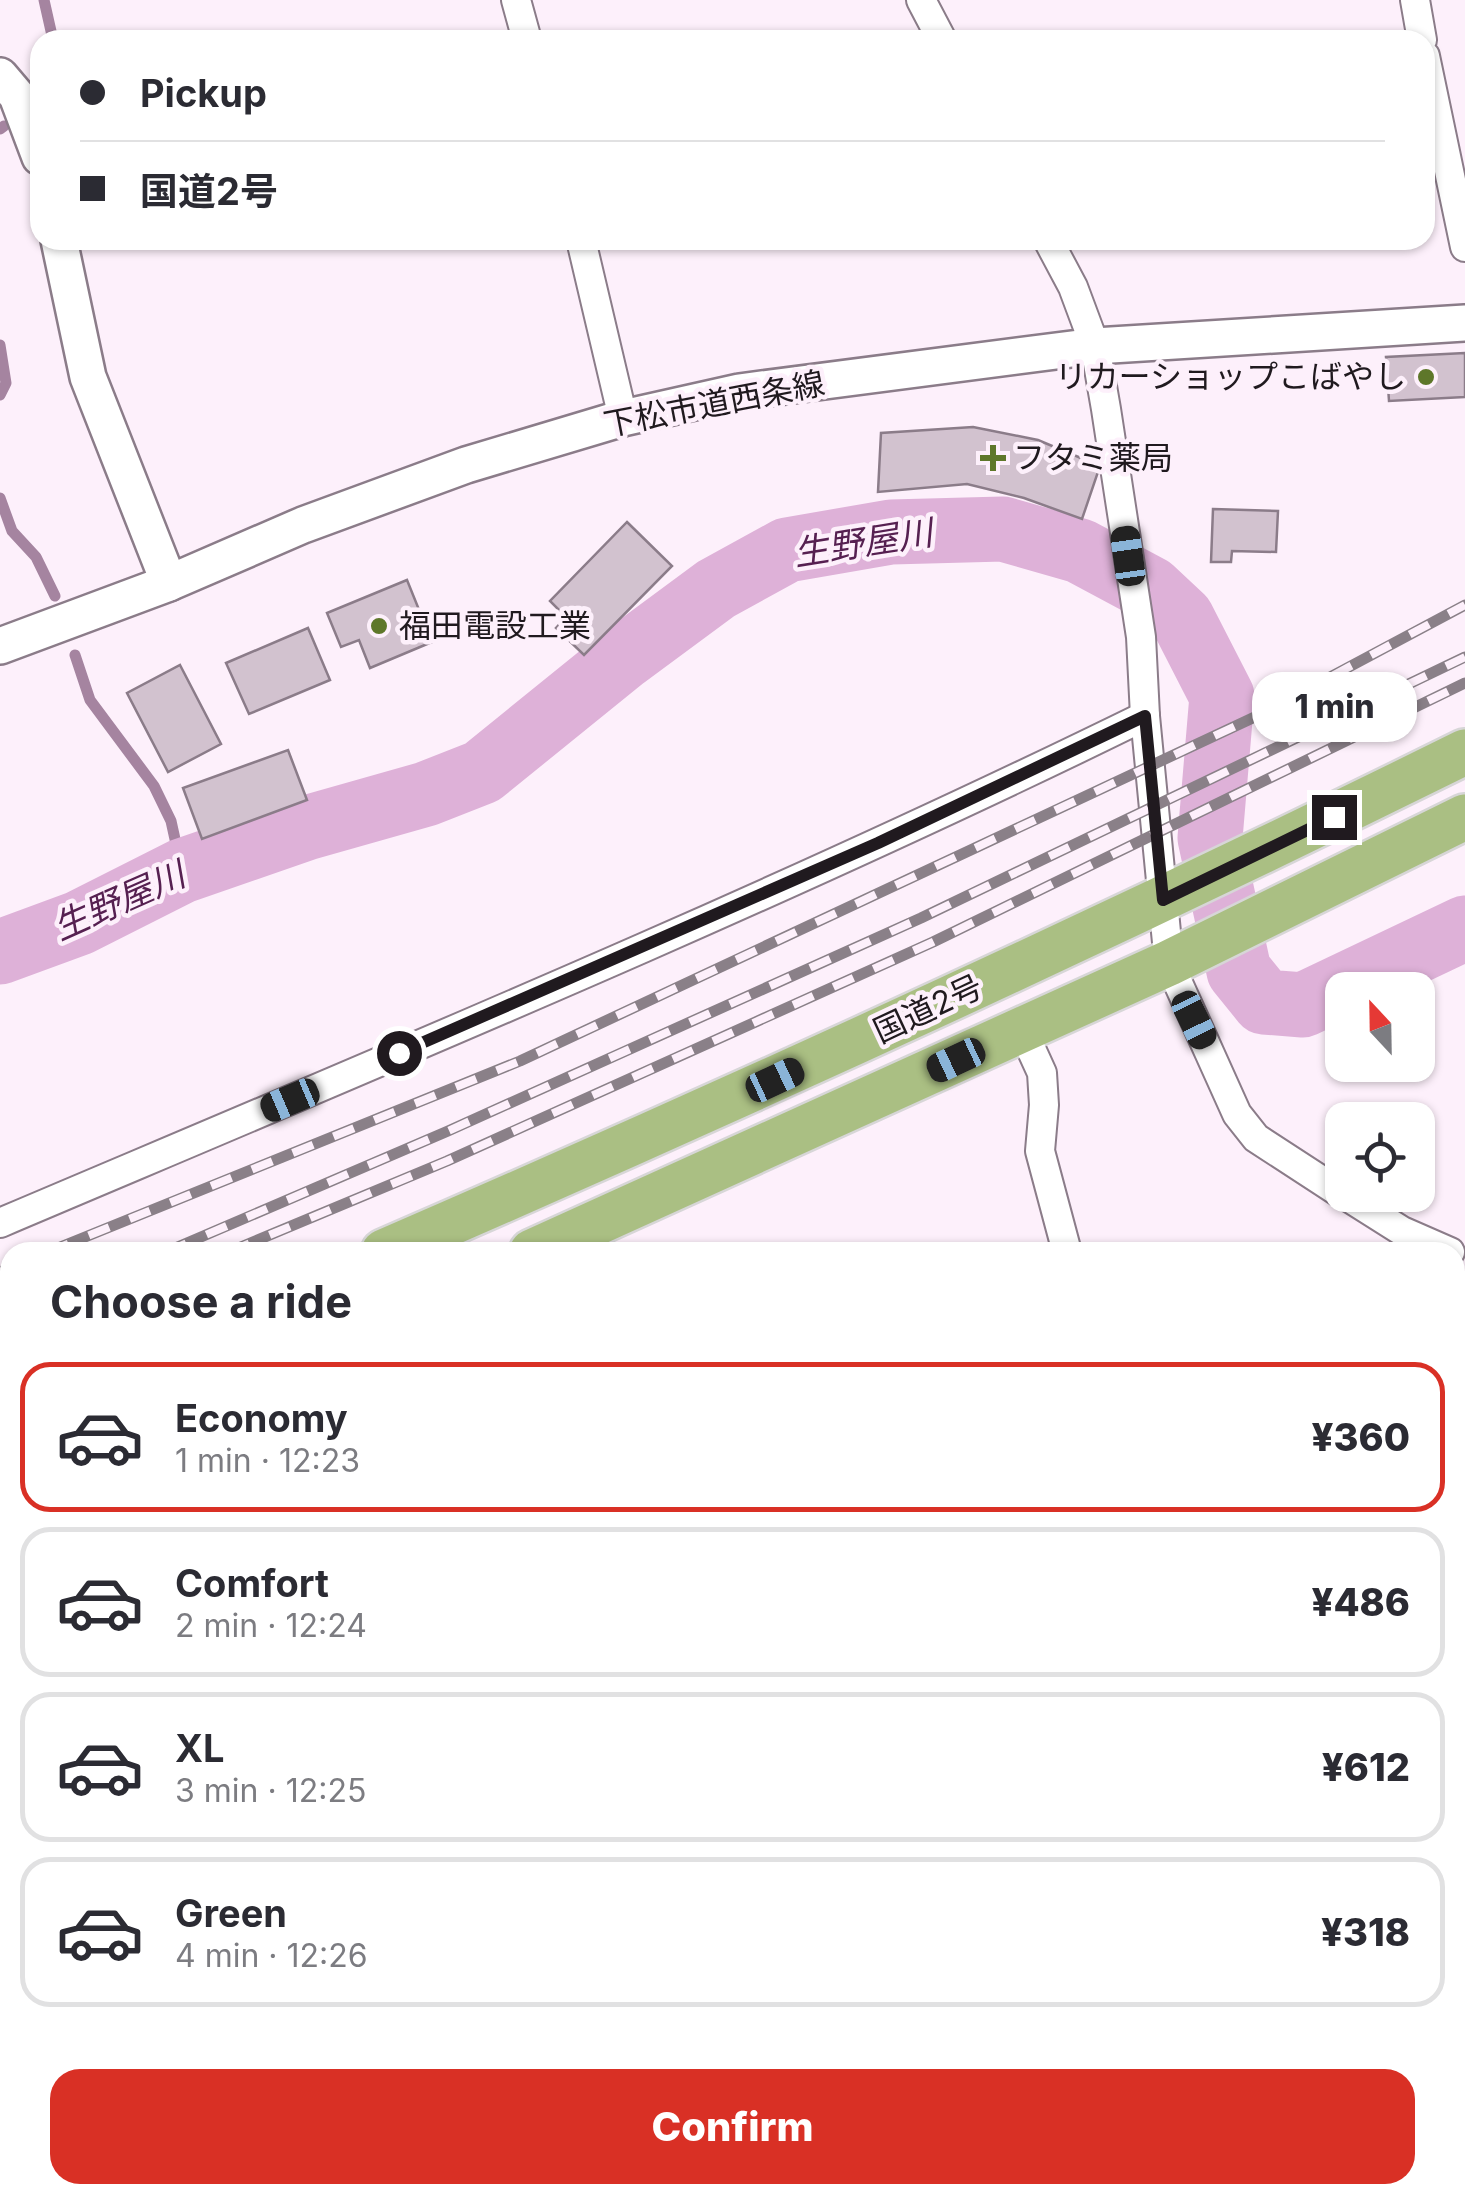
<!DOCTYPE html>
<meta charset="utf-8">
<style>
:root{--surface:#fff;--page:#f7f7f7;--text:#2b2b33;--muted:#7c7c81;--line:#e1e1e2;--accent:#d93025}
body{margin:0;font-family:Inter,"Noto Sans JP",sans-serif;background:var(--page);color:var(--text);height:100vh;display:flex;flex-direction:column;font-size:38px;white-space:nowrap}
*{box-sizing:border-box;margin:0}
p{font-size:32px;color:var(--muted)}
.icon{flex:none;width:55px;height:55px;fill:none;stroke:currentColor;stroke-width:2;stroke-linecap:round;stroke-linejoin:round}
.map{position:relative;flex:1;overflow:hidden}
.sheet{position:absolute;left:0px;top:1242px;width:1465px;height:962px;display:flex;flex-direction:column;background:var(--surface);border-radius:30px 30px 0 0;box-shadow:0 2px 8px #0004}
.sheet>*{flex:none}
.banner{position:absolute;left:30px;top:30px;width:1405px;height:220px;border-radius:30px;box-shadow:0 2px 8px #0004;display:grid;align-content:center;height:220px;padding:0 50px;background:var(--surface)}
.needle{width:65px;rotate:338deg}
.tools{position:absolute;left:1325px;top:972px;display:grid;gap:20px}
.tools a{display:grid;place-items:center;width:110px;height:110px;border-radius:20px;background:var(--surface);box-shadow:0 2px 8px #0004;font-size:50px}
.end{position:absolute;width:45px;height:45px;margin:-22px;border:12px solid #201a1f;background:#fff;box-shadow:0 0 0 5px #fff}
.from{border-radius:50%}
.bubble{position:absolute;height:70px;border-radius:30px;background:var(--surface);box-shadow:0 2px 8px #0004;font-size:32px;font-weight:800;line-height:70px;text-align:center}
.car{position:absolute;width:30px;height:60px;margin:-30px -15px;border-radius:12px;box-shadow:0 0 8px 2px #0007;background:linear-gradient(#222 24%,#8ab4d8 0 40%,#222 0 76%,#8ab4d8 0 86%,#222 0)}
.banner b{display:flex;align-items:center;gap:35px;height:95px;font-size:38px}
.banner b+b{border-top:2px solid var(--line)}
.banner i{width:25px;height:25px;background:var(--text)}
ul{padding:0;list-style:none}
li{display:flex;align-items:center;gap:30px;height:150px;margin:0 20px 15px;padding:0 30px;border:5px solid var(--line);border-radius:30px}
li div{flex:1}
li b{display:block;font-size:38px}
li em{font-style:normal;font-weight:800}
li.selected{border-color:var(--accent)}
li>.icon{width:90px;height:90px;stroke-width:1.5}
h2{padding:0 50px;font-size:45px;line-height:120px}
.action{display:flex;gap:20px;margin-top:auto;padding:20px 50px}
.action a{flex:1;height:115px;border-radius:30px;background:var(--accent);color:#fff;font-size:40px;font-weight:800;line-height:115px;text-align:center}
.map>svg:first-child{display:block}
.forest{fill:#a7bb87}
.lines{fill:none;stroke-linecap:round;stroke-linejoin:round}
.stream{stroke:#a584a0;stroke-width:11}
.river{stroke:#deb1d8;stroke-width:65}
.building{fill:#d2c2cf;stroke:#8b7c89;stroke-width:2.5}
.minor-casing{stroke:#8b7c89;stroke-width:32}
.tertiary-casing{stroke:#8b7c89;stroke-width:40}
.trunk-casing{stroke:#d7d6d7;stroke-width:50}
.path{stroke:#867d85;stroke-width:6;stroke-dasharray:2.5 8;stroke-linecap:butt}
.minor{stroke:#fff;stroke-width:28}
.tertiary{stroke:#fff;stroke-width:35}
.trunk{stroke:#aabf83;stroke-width:45}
.rail-casing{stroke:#8a8088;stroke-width:11}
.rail{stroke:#fdf0fb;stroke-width:8;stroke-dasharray:22;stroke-linecap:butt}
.route{stroke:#201a1f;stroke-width:12}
.poi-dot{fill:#5e772a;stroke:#fdf0fb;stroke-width:4}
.labels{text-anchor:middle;stroke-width:9;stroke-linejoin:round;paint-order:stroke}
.poi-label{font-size:32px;fill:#201a1f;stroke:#fdf0fb;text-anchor:start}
.street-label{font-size:32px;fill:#201a1f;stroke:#fdf0fb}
.water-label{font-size:35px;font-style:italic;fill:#562051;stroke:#fdf0fb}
</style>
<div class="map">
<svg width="1465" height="2204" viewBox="0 0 1465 2204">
<rect width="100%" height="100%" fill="#fdf0fb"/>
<polygon class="forest" points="1455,2060 1465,2080 1465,2204 936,2204 938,2195 1455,2195"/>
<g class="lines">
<g class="stream">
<polyline points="44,0 53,40"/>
<polyline points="37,95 40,92"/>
<polyline points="0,129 4,126"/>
<polyline points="0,345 6,383 0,395"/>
<polyline points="0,498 12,531 36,557 55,596"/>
<polyline points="75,655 90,700 154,786 171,821 182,871"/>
</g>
<polyline class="river" points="0,952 79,923 182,871 306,828 426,794 482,772 624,657 716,589 787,550 891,532 1003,529 1080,551 1151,589 1182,618 1222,696 1210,838 1239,971 1264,1002 1303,1005 1465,928"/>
</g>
<g class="building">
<polygon points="1465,353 1465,397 1389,401 1386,357"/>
<polygon points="973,427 1038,440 1100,466 1082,519 1024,498 967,484 878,492 881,433"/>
<polygon points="1213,509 1278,511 1276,552 1232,551 1231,562 1211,562"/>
<polygon points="627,522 672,566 584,655 556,628 566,617 550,601"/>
<polygon points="407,580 432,642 370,668 359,640 341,647 327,613"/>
<polygon points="308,628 330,680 249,714 226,663"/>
<polygon points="180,665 221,744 168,772 127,693"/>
<polygon points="288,750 307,800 202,839 183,788"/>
<polygon points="10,1614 10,1852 0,1856 0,1618"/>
<polygon points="10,1984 10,2195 275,2195 248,2204 0,2204 0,1987"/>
</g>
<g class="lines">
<defs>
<g id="minor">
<polyline points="516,0 527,40"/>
<polyline points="921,0 942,40"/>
<polyline points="1415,0 1422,40"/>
<polyline points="1425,56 1465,247"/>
<polyline points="581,240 623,418"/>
<polyline points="1048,240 1073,287 1095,346 1106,409 1141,637 1145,716 1169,963 1237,1114 1256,1138 1342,1194"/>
<polyline points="1022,1029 1042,1073 1044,1105 1040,1151 1067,1252"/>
<polyline points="1345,1195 1402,1231 1450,1252"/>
<path d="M0 1223C384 1060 770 900 1145 716"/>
</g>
<g id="tertiary">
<polyline points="0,76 17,96 40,157"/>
<polyline points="59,240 88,377 169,583"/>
<polyline points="0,646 169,583 303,525 466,465 623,418 739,392 1095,346 1465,323"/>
</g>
<g id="trunk">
<path d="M384 1252C748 1094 1109 928 1465 752"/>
<polyline points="532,1252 1169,963 1465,817"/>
<polyline points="0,1413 10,1409"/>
<polyline points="0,1477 10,1473"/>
</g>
</defs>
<use href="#minor" class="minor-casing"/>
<use href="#tertiary" class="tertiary-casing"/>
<use href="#trunk" class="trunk-casing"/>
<g class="path">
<polyline points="1455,2059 1465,2092"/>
<polyline points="532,2195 535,2204"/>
</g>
<use href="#minor" class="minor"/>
<use href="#tertiary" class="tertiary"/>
<use href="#trunk" class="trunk"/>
<defs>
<g id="rail">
<polyline points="48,1252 520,1061 1259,715 1465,605"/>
<polyline points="166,1252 448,1131 921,918 1465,657"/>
<polyline points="229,1252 447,1161 933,942 1465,683"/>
<polyline points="0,1272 10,1268"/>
<polyline points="0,1323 10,1319"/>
<polyline points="0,1348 10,1344"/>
</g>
</defs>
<use href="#rail" class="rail-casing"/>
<use href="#rail" class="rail"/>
</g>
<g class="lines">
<polyline class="route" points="399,1053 878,843 1145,716 1163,900 1334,817"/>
</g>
<g class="poi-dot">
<circle cx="1426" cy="377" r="10"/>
<path d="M988 443h10v10h10v10h-10v10h-10v-10h-10v-10h10z"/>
<circle cx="379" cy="626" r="10"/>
</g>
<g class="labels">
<g class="poi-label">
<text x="1406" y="388" text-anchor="end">リカーショップこばやし</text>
<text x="1013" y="469">フタミ薬局</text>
<text x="399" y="637">福田電設工業</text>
</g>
<g class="street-label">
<text transform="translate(714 404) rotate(-11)" y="11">下松市道西条線</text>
<text transform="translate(928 1009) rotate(-25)" y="11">国道2号</text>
</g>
<g class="water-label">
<text transform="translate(863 543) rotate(-9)" y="12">生野屋川</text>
<text transform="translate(119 901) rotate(-24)" y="12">生野屋川</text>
</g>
</g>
</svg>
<div class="tools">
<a><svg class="needle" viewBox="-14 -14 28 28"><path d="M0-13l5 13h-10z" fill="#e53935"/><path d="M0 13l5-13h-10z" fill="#7c7c81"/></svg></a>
<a><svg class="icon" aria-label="locate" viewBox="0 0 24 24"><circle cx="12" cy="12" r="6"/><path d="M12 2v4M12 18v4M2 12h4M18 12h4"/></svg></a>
</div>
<i class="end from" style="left:399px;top:1053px"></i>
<i class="end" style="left:1334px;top:817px"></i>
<div class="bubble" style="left:1252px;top:672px;width:165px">1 min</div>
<i class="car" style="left:1128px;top:556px;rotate:352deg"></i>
<i class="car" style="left:1194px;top:1020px;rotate:154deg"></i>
<i class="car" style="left:956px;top:1060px;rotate:245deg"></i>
<i class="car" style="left:775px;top:1080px;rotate:65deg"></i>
<i class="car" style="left:290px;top:1100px;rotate:247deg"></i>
<div class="banner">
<b><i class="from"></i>Pickup</b>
<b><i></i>国道2号</b>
</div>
<section class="sheet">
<h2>Choose a ride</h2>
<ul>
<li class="selected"><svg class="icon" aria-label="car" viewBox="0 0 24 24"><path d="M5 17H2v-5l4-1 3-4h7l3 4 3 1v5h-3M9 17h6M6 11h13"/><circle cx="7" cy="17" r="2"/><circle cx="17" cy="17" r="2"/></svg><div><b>Economy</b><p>1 min · 12:23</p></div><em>¥360</em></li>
<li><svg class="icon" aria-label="car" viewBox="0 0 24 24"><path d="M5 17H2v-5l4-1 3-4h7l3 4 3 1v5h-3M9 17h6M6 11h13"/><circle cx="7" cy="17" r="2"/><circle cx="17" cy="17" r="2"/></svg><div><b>Comfort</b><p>2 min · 12:24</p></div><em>¥486</em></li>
<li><svg class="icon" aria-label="car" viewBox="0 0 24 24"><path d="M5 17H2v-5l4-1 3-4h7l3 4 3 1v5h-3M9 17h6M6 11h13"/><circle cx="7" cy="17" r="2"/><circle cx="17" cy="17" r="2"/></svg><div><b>XL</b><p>3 min · 12:25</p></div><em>¥612</em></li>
<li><svg class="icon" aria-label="car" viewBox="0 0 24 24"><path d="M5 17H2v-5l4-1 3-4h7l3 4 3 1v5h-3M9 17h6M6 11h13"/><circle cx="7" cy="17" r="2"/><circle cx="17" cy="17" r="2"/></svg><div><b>Green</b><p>4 min · 12:26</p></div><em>¥318</em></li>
</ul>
<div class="action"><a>Confirm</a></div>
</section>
</div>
